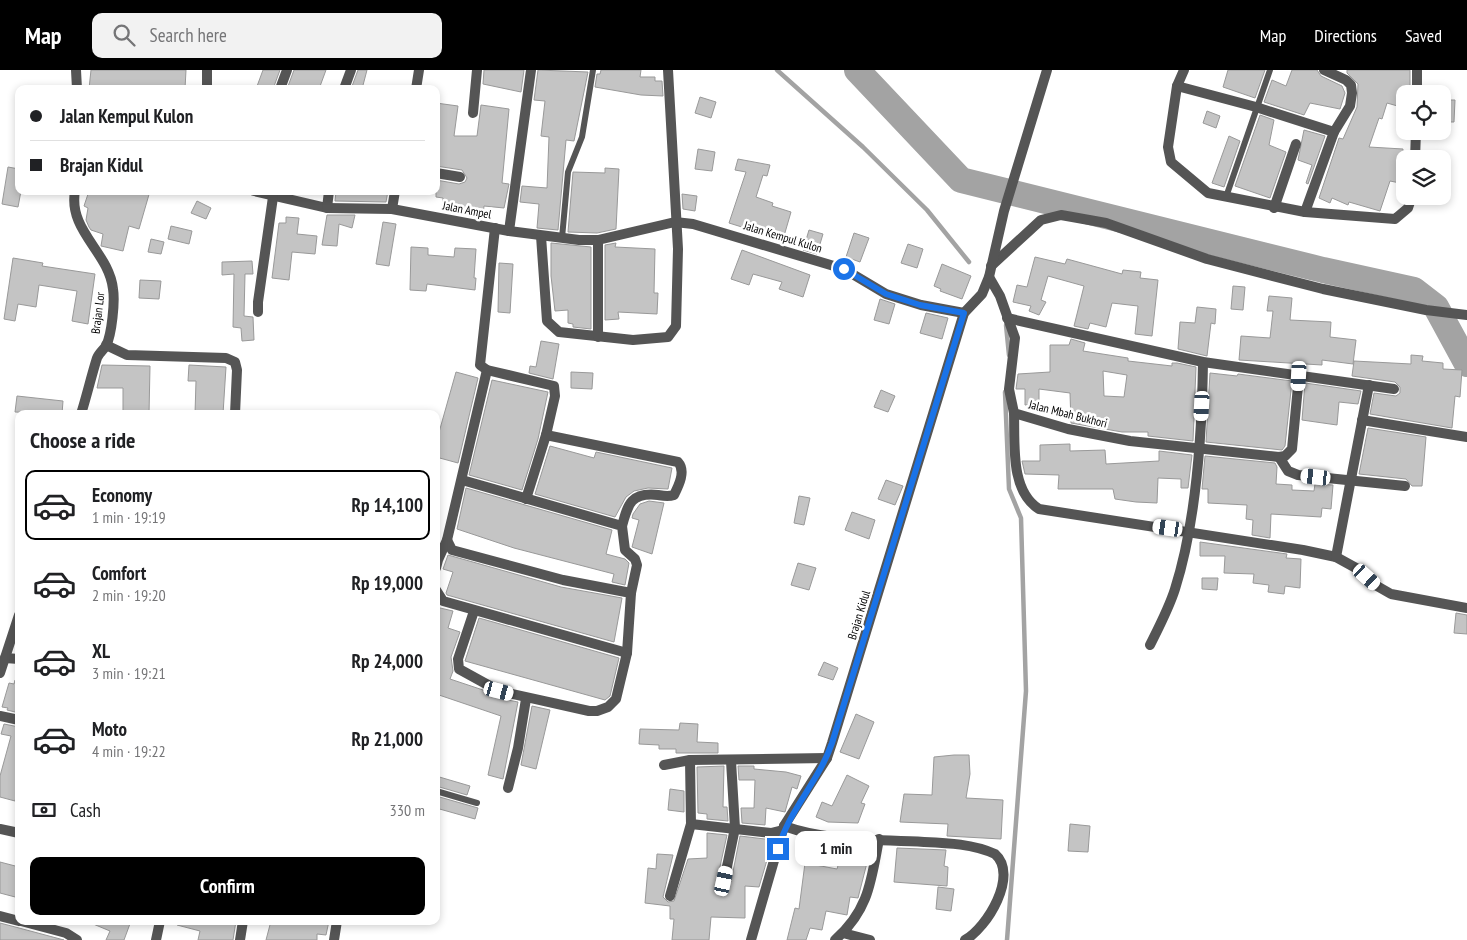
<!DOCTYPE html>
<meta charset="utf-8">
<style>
:root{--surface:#fff;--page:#f2f2f2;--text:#202124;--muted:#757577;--line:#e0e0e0;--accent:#000}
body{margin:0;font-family:"PT Sans Narrow",sans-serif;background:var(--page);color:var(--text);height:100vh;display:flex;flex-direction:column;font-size:19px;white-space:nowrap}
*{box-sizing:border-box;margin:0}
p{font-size:16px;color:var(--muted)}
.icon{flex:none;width:28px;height:28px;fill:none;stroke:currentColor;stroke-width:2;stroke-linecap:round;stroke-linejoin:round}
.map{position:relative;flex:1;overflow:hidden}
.details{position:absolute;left:15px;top:340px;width:425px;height:515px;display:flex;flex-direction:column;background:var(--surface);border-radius:10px;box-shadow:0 2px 8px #0003}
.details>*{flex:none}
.banner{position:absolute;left:15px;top:15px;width:425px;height:110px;border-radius:10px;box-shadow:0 2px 8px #0003;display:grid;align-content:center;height:110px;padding:0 15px;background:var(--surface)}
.controls{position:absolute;left:1396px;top:15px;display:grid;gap:10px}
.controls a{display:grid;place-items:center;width:55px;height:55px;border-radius:10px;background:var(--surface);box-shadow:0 2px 8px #0003;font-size:25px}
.end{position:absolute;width:22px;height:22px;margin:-11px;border:6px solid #1a73e8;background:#fff;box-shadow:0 0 0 2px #fff}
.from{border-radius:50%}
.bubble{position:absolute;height:35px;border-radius:10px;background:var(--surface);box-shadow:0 2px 8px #0003;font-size:16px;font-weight:800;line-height:35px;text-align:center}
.car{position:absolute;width:15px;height:30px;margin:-15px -8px;border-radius:6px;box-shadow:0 0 4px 1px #0007;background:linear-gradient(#fff 24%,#345 0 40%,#fff 0 76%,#345 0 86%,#fff 0)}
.banner b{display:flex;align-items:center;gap:18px;height:48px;font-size:19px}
.banner b+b{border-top:1px solid var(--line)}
.banner i{width:12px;height:12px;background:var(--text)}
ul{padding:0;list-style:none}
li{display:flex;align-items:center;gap:15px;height:70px;margin:0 10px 8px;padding:0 5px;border:2px solid transparent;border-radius:10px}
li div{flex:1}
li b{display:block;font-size:19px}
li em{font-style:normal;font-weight:800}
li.selected{border-color:var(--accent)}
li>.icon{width:45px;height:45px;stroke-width:1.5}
h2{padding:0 15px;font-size:22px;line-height:60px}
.pay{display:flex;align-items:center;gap:12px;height:55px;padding:0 15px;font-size:19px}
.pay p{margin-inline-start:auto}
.button{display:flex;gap:10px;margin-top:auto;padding:10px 15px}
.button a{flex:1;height:58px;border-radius:10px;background:var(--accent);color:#fff;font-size:20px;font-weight:800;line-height:58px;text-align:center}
header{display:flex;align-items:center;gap:30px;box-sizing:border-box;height:70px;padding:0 25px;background:var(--accent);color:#fff}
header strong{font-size:24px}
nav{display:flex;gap:28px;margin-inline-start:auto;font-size:18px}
.search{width:350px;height:45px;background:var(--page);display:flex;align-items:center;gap:12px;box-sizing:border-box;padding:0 18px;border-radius:10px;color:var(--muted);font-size:19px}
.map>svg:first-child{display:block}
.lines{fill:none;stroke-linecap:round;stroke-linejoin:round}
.stream{stroke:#a3a3a3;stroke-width:4.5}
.river{stroke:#a3a3a3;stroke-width:26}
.building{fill:#c4c4c4;stroke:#999;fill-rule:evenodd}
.service{stroke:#555;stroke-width:6}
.minor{stroke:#555;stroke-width:10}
.route{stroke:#1a73e8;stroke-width:6}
.labels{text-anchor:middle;stroke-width:5;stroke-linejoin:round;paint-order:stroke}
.street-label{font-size:12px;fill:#000;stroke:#fff}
</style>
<header>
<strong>Map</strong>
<div class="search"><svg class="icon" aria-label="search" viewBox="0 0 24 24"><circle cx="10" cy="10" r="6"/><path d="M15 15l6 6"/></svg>Search here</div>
<nav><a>Map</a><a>Directions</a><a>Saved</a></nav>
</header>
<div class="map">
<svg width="1467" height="870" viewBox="0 0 1467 870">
<rect width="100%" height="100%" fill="#fff"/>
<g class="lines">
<g class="stream">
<polyline points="777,0 863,77 927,140 969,192"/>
<polyline points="1006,255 1009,285"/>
<polyline points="1005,322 1009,419 1021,448 1026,621 1007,870"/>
</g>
<polyline class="river" points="857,0 961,110 1323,200 1414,220 1436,237 1467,294"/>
</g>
<g class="building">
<polygon points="91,0 186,0 185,19 89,19"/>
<polygon points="263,0 280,0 273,19 256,19"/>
<polygon points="294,0 326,0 319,19 287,19"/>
<polygon points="358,0 367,0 362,19 351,19"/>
<polygon points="484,0 524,0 521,22 483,14"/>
<polygon points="538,0 588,2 574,71 566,70 558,160 537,158 539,134 520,132 522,116 547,118 549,67 541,66 545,31 534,30"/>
<polygon points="601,0 641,0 640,7 655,7 655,11 662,11 663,26 641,25 595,17 597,4 600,4"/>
<polygon points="1228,0 1265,0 1255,28 1223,17"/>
<polygon points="1292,0 1317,0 1321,6 1342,16 1345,23 1340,39 1310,33 1304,45 1264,32 1272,10 1286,16"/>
<polygon points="1347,0 1410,0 1410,16 1407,16 1401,37 1387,33 1382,49 1379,48 1369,77 1403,79 1402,100 1405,100 1405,114 1390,111 1380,141 1349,132 1348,135 1332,128 1330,133 1319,128 1339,68 1343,69 1357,37 1358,14 1347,3"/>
<polygon points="700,27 716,32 711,48 695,43"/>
<polygon points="1442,30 1455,30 1454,52 1442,52"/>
<polygon points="436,33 458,36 454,66 477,66 481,35 509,39 502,113 509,114 504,138 484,136 483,145 442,140 443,128 436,127 436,110 459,114 465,112 467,108 462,100 436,96"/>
<polygon points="1207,41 1220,46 1216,58 1203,53"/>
<polygon points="1260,45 1274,50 1269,75 1286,82 1270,128 1235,116"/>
<polygon points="1304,60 1325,66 1308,114 1306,113 1312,95 1298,90"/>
<polygon points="1229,66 1240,71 1224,117 1212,113"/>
<polygon points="698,79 715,82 712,101 695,99"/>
<polygon points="738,89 770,95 767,106 763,105 756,127 773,133 772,136 791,142 784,166 747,153 745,158 729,153 746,102 735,100"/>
<polygon points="8,97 19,99 19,121 21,121 18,137 2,134"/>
<polygon points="605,98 619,99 616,159 597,163 568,162 573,102 605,103"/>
<polygon points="89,121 150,121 139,159 129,156 123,181 101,176 103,164 91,160 89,157 86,150 88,138 84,136"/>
<polygon points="336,121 388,121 386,132 335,131"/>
<polygon points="682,124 697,126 695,141 683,139"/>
<polygon points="197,131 211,138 206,149 191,143"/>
<polygon points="327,145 355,145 352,158 339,154 337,176 322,175"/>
<polygon points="286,147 299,148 297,164 317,166 315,184 292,182 289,210 272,208 279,153 286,153"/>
<polygon points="383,152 396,154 389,196 376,194"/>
<polygon points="171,156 192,161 189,174 168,169"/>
<polygon points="809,160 823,164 817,184 803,180"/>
<polygon points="854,163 869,168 860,192 846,187"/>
<polygon points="151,169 164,172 161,184 148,182"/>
<polygon points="551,173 591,177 591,259 573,257 573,254 568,253 568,240 555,241 551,206"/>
<polygon points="616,173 615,177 655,179 654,223 658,223 657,244 618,242 619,249 605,250 605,175"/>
<polygon points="908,174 923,179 917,198 901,193"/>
<polygon points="411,177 428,178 428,185 454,187 455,178 476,179 474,208 476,208 475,220 427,214 426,221 410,220"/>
<polygon points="742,180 810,205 803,227 779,219 782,212 753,204 749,215 731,209"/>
<polygon points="1035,187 1065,194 1067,189 1122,204 1123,200 1141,202 1140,208 1158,210 1152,266 1135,264 1138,236 1112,233 1106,257 1090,253 1088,259 1074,256 1084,216 1048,206 1041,230 1046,232 1039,245 1029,241 1031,236 1013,232 1017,215 1027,217"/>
<polygon points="13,188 43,193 42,196 95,204 88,254 72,251 77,221 39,215 36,237 18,234 15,251 4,249"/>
<polygon points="252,191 253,204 245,204 244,246 253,247 254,270 242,271 241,258 233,257 234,204 222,205 222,192"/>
<polygon points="499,193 513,194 510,243 498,242"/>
<polygon points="942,194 971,206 962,229 940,221 941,219 934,216"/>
<polygon points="140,210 161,211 159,229 139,228"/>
<polygon points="1233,216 1245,217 1243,240 1231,239"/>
<polygon points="1269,226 1292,228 1290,250 1331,252 1330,267 1356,270 1353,294 1322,290 1322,295 1239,290 1241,266 1270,268 1273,241 1267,241"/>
<polygon points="880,229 895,234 889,254 874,250"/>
<polygon points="1197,237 1216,239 1215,254 1211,253 1207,286 1178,279 1180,252 1195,253"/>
<polygon points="926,243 948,248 942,269 920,263"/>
<path d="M1071 269 1085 273 1083 281 1128 288V291L1172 296V293H1177L1196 297 1193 371 1148 366V362H1122L1071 353 1070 323 1039 319V335H1025V319H1016L1018 304 1050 302V275H1069ZM1103 301 1127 305 1124 327 1104 326Z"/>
<polygon points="541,271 559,274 553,309 529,303 530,296 536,297"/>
<polygon points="1411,285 1423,286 1422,291 1443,293 1443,299 1462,300 1460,327 1455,326 1452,358 1370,344 1374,323 1396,326 1400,323 1400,317 1395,312 1352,306 1354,291 1411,294"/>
<polygon points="102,295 150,296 149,344 123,344 123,318 97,318"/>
<polygon points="189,295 226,297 223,344 195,344 196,311 188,311"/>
<polygon points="456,302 478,308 458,393 436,387 436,373"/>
<polygon points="571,302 593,303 592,319 571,318"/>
<polygon points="1210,303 1237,306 1238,304 1292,311 1285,376 1282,380 1206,372"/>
<polygon points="492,310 548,322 538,369 522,420 469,405"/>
<polygon points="1305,313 1361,321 1358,334 1339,332 1337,355 1302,350"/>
<polygon points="881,320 895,326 888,342 874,337"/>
<polygon points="17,326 63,331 62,344 15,342"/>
<polygon points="1368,358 1426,367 1422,416 1412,416 1406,409 1359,404"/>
<polygon points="1070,374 1070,381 1105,380 1106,394 1159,391 1159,381 1192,385 1188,418 1181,418 1181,409 1158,408 1157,433 1136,432 1115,429 1113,419 1058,419 1059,405 1025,404 1022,391 1040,391 1040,375"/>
<polygon points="550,376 594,388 596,382 672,398 668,419 648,418 634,421 626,427 615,447 535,424"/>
<polygon points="1205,386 1275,393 1277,397 1276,414 1292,415 1292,420 1314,421 1315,414 1333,415 1331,439 1322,438 1321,447 1271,444 1270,468 1252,465 1253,450 1246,449 1247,435 1208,433 1208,419 1202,419"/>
<polygon points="886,410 903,416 895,435 878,429"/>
<polygon points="466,418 612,460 606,484 625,489 629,493 625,515 612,512 614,504 514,478 457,459"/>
<polygon points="799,426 810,428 804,455 794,453"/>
<polygon points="649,431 664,433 652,484 632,477 639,450 632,448 633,444 640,434"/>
<polygon points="852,442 875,450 869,469 845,460"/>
<polygon points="1200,472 1287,484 1286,488 1301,489 1300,518 1285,516 1284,524 1268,522 1269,515 1253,513 1254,504 1224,503 1225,486 1200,486"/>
<polygon points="448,485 561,517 622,528 614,572 447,525 446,523 453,502 443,499"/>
<polygon points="798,493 816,498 809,520 791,515"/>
<polygon points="1202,508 1218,508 1217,520 1202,519"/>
<polygon points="436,537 453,541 448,558 460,562 451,587 453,601 450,609 483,620 497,628 518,632 503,709 488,705 501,646 436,624"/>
<polygon points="1456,543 1467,545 1467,564 1454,563"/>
<polygon points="479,548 619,588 610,626 605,630 465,591"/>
<polygon points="824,592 838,598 833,610 818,605"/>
<polygon points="15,610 19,610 19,643 7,640 8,638 2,637 9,613 14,614"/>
<polygon points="532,636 550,640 536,699 521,695"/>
<polygon points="856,644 874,652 859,689 840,682"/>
<polygon points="680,653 698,654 697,672 718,673 718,683 676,683 676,679 659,679 659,675 639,674 640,659 679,660"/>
<polygon points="4,654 19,657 19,716 15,731 0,727 0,706 11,666 1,664"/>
<polygon points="954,685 969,685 970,704 966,728 1003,730 1001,769 947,766 948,754 900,752 904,724 932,725 934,687"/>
<polygon points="724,696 723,737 727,737 728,751 707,749 707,744 698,743 697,697"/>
<polygon points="738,696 754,696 754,699 786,702 801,706 797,719 792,717 785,742 766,738 765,755 742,753 741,738 754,738 755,710 739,710"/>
<polygon points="847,705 869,716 861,733 865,734 858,753 828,752 816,747 822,732 832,736"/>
<polygon points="436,706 470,716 467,725 436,716"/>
<polygon points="670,719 684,721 684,742 668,740"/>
<polygon points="436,726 478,738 475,749 436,738"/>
<polygon points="1070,754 1090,756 1088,782 1068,781"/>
<polygon points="707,763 727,765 717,810 719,816 723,818 731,812 740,766 773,770 759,817 745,816 745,848 711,847 709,870 672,870 674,849 670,849 670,836 645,833 648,798 656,799 657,784 673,785 663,827 668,832 674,831 688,789 707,788"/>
<polygon points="844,775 871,777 858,828 850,827 847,845 826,841 822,860 810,858 806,870 787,870 795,838 799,839 805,793 837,799"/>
<polygon points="897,778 946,780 944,796 948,797 947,816 894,812"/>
<polygon points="0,792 19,797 19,828 0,823"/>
<polygon points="938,817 954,819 951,841 936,839"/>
<polygon points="86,851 131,851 124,870 106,870 110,861"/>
<polygon points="177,851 236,851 233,870 198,870 200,861 177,855"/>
<polygon points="271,851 329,851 326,865 317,864 317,870 266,870"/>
<polygon points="0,853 19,858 64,870 0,870"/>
</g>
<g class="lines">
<g class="service">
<polyline points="1226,127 1270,0"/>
<polyline points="562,168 568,102 582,67 593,0"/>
<polyline points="436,721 477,733"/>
</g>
<g class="minor">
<polyline points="76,0 77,19"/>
<polyline points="207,0 207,19"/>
<polyline points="1184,0 1177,16 1168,77 1171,92 1208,123 1305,142 1395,149 1408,138 1412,126"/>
<polyline points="1177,16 1256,37 1334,62"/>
<polyline points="280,19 287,0"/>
<polyline points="344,19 351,0"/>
<polyline points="416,19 419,0"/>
<polyline points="1417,24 1417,0"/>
<polyline points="473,43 477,0"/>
<polyline points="1415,89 1416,61"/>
<polyline points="436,103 460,107"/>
<path d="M75 121C68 161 109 182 113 219 115 231 112 264 106 276 103 280 99 283 97 288 91 307 87 325 81 344"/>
<polyline points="254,121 327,138 392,139 509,161 579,170 598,170 675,152 693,154 844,199 886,224 921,235 964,243"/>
<polyline points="327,138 329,121"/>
<polyline points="1274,138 1296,74"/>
<polyline points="392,139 395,121"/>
<polyline points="1305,142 1334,62 1350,36 1352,23 1351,15 1346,10 1324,0"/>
<polyline points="495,158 480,295 487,300 554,316 555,326 546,365"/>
<polyline points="509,161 531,0"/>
<polyline points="541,166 547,251 559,262 633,270 668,267 676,256 678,179 668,0"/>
<polyline points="991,196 1041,150 1061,145 1106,153 1207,189 1323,219 1426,240 1467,245"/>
<polyline points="989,207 1000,226 1015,268 1009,319 1014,343 1068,359 1130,371 1279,387 1285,386 1292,379 1299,306"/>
<polyline points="258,242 258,232 273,127"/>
<polyline points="1007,248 1203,292 1394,319"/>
<polyline points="598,267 598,170"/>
<polyline points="106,275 127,285 226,288 235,292 237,300 235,344"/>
<path d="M1014 343C1015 374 1010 421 1039 439L1303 480 1336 487 1356 498 1377 516 1391 524 1467 538"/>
<polyline points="1362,350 1467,367"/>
<polyline points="1279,387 1288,401 1298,405 1405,416"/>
<polyline points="462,410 622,456 625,480 635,489 637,495 631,523"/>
<path d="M526 429 546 365 678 392C686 401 679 415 674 425 668 427 664 426 658 425 631 422 628 434 622 456"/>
<polyline points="447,470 452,480 563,510 631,523 627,583 616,629 608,637 597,641 589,641 499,621 459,599 458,589 474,541"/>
<polyline points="1336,487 1369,315"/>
<polyline points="436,498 438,490 447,470 487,300"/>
<polyline points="436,520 443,531 627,583"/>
<path d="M1150 575C1159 557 1169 538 1175 519 1196 453 1202 363 1203 292"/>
<polyline points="5,588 19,589"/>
<polyline points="0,603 19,545"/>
<polyline points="0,646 19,650"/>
<polyline points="664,695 690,690 827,688"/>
<polyline points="508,718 518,678 526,629"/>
<polyline points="691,754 771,763 783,760"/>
<path d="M784 756C828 772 879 769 924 772 948 773 973 774 995 784 1019 805 987 858 965 870"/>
<polyline points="0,759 19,763"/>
<polyline points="724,811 735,758 731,691"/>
<polyline points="670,826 691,754 690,690"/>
<polyline points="0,846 19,851"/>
<polyline points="21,851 66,863 77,870"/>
<polyline points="843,863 870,870"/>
<polyline points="156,870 160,851"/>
<polyline points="240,870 243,851"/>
<polyline points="334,870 337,851"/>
<polyline points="751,870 784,756 827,688 832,673 964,243 982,224 989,207 1004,141 1047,0"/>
<path d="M835 870C869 840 871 811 879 769"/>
</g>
</g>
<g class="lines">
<path class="route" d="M778 779C789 740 819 711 832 673L964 243 920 235 886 224 844 199"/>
</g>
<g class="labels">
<g class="street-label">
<text transform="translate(467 140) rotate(11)" y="4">Jalan Ampel</text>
<text transform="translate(783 167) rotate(17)" y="4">Jalan Kempul Kulon</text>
<text transform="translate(98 243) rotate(-83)" y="4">Brajan Lor</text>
<text transform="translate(1068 344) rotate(14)" y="4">Jalan Mbah Bukhori</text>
<text transform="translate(859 545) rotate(-73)" y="4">Brajan Kidul</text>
</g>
</g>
</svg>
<div class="controls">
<a><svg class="icon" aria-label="locate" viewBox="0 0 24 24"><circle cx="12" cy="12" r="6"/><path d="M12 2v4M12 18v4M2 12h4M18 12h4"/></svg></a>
<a><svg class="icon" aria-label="layers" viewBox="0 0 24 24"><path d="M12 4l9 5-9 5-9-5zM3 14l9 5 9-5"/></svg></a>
</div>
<i class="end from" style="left:844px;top:199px"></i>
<i class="end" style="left:778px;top:779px"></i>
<div class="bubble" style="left:795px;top:761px;width:82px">1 min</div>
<i class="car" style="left:1299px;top:306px;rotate:183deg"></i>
<i class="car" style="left:1202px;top:336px;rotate:183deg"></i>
<i class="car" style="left:1316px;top:407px;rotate:276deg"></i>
<i class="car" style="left:1168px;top:458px;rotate:278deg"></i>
<i class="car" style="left:1367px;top:507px;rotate:132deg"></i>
<i class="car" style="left:499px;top:621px;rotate:105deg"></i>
<i class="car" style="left:724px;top:811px;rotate:12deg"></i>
<div class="banner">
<b><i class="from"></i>Jalan Kempul Kulon</b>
<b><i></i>Brajan Kidul</b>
</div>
<section class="details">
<h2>Choose a ride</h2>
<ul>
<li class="selected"><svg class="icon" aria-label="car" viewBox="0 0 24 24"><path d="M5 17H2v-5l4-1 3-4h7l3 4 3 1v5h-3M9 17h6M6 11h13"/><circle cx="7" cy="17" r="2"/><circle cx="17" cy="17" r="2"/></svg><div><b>Economy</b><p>1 min · 19:19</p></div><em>Rp 14,100</em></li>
<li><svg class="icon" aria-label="car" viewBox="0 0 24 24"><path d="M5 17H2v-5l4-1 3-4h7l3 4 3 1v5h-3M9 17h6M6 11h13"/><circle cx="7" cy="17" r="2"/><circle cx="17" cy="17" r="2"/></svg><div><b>Comfort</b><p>2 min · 19:20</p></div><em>Rp 19,000</em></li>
<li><svg class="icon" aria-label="car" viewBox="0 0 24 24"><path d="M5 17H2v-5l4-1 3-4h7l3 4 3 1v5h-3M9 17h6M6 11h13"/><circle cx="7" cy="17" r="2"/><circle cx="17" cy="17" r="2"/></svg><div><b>XL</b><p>3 min · 19:21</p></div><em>Rp 24,000</em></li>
<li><svg class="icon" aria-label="car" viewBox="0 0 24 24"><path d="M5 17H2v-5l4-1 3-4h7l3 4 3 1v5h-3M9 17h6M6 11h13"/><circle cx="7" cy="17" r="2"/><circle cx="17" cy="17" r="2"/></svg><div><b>Moto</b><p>4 min · 19:22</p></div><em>Rp 21,000</em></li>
</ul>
<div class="pay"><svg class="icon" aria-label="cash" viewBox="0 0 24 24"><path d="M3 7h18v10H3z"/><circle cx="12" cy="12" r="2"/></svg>Cash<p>330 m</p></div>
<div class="button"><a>Confirm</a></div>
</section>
</div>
